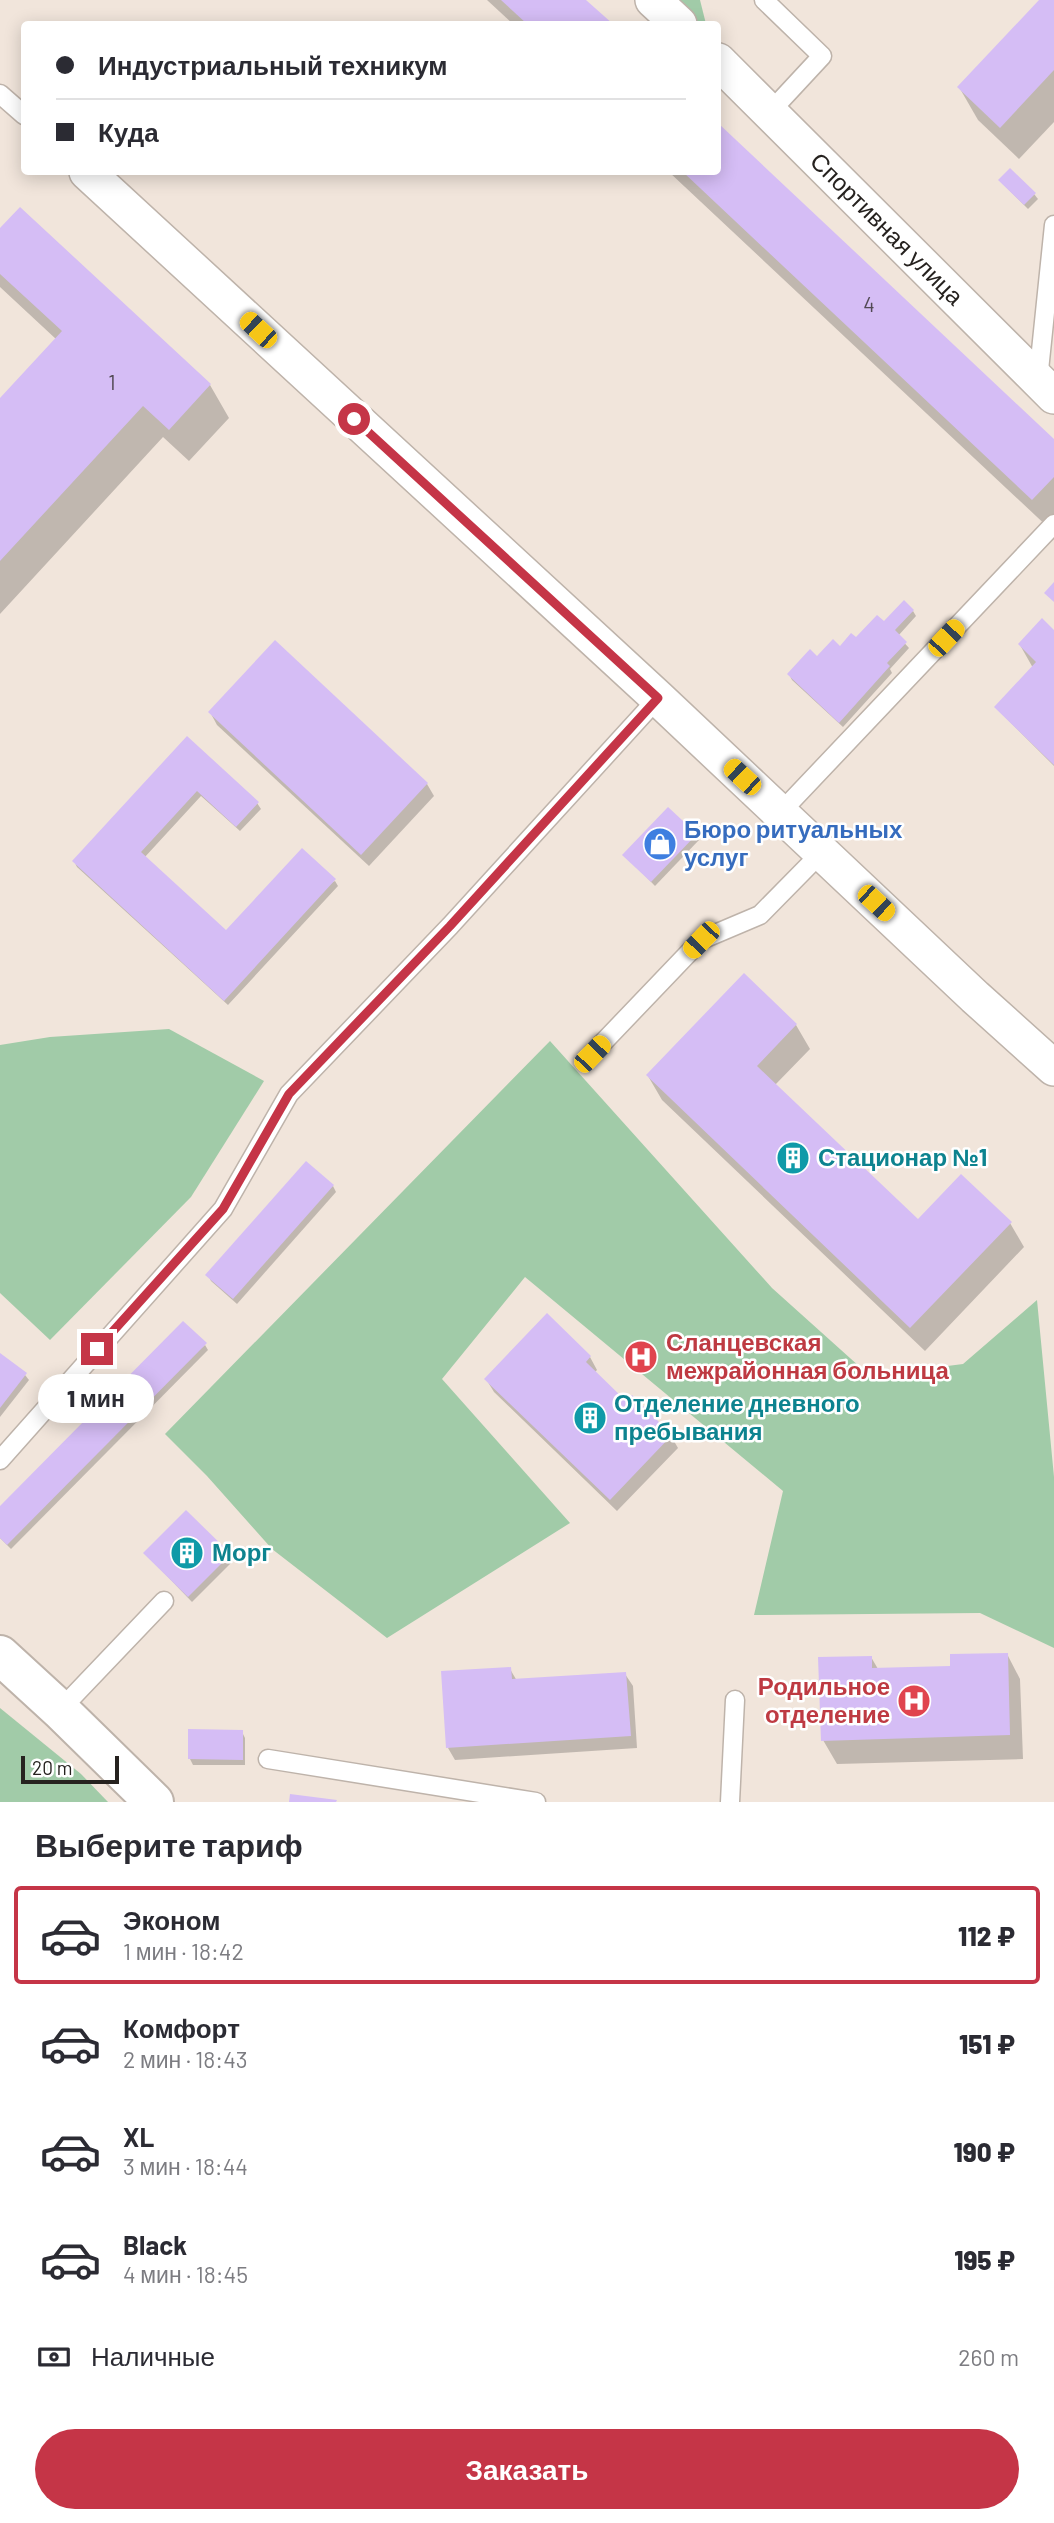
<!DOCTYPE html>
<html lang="ru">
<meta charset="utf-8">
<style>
:root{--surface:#fff;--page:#f2f2f3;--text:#2b2b33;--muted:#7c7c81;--line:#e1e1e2;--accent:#c53547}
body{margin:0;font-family:Barlow,sans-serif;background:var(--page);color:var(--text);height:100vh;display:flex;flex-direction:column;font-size:26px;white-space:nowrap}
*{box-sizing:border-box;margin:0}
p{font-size:23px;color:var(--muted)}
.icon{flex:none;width:38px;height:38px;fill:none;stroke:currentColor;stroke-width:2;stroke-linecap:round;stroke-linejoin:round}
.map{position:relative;height:1802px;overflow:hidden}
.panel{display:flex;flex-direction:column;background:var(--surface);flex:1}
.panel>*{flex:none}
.top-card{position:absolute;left:21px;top:21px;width:700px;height:154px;border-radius:7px;box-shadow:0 4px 18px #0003;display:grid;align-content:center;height:154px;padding:0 35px;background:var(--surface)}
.scale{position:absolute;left:21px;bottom:18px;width:98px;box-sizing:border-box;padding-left:7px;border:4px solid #26221f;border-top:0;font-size:19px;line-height:24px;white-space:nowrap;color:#26221f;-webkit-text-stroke:5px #fff;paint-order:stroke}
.end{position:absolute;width:32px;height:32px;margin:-16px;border:9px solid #c53547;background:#fff;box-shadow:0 0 0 4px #fff}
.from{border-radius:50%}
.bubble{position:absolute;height:49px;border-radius:24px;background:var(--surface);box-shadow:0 4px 18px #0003;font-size:23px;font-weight:800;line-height:49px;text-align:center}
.car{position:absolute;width:21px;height:42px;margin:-21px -10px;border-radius:9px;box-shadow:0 0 5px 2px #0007;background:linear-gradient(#f5c518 24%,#345 0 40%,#f5c518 0 76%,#345 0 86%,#f5c518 0)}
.top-card b{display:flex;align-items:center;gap:24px;height:66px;font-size:26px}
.top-card b+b{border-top:2px solid var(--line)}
.top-card i{width:18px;height:18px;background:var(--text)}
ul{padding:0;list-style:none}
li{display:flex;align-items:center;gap:21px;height:98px;margin:0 14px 10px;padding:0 21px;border:4px solid transparent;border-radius:7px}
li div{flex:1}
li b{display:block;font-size:26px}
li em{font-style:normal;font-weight:800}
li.active{border-color:var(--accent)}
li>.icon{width:63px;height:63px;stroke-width:1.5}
h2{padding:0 35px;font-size:32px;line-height:84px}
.pay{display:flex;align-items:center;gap:18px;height:77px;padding:0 35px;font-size:26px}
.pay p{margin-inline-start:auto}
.cta{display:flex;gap:14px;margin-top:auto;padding:14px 35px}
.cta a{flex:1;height:80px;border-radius:42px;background:var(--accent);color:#fff;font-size:28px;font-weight:800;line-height:80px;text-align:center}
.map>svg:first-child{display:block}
.green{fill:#a1cba8}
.shadow{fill:#0003}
.building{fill:#d5bdf5}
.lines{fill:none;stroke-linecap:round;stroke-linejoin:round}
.service-casing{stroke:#beb3aa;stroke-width:21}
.minor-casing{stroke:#beb3aa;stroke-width:38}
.tertiary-casing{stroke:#beb3aa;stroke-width:42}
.service{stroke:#fff;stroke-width:18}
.minor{stroke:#fff;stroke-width:35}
.tertiary{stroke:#fff;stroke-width:38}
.route{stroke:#c53547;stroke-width:9}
.labels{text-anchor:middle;stroke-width:5;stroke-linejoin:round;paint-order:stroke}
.number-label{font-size:21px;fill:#524954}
.street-label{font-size:24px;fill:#26221f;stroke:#fff}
.shop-label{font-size:24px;font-weight:bold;fill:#366cbe;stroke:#fff;text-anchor:start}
.culture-label{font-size:24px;font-weight:bold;fill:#0d838f;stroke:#fff;text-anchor:start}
.health-label{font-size:24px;font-weight:bold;fill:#be3a42;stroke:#fff;text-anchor:start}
</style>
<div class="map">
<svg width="1054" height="1802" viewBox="0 0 1054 1802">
<rect width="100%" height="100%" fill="#f1e5db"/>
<g class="green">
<polygon points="674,0 700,0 706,24 700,24"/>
<polygon points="169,1029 264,1081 191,1197 50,1340 0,1293 0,1045 50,1037"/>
<polygon points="550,1041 772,1288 870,1376 963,1364 1037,1300 1054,1477 1054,1648 980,1613 754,1615 783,1491 525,1277 442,1379 570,1523 387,1638 272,1549 207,1476 165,1434"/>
<polygon points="0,1708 81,1774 108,1802 0,1802"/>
</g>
<g class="shadow">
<polygon points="487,0 584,0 610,24 513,24"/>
<polygon points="1041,0 1054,0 1054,122 1019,159 978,120 959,87"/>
<polygon points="718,125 1054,441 1054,529 1052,531 669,172 718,172"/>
<polygon points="1000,181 1034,194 1038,199 1028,209"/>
<polygon points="0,231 210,385 229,418 189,461 163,437 0,614 0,401 57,340 0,287"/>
<polygon points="913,611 916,616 898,636 909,648 890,669 892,673 843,727 792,680 789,674"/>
<polygon points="1054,633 1054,766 996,708 1033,668 1020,645"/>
<polygon points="210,712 427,784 434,796 369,866 217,725"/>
<polygon points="187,738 257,803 261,809 240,831 201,796 144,858 226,933 335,881 338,886 228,1005 77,867 74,861"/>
<polygon points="695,835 699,840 655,886 625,855"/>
<polygon points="744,975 796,1025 810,1049 775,1085 918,1221 1010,1223 1024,1247 925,1351 662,1100 648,1076"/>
<polygon points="307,1163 333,1186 336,1192 237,1304 211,1281 208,1275"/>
<polygon points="205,1345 208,1350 11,1549 0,1538 0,1509"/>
<polygon points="0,1355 25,1375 29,1380 0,1417"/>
<polygon points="590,1357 597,1370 595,1372 626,1403 671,1436 678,1448 617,1511 494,1392 486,1379"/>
<polygon points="145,1553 229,1555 233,1561 192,1602"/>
<polygon points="1007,1654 1020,1679 1023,1759 837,1764 823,1740 871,1657 878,1669 952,1667"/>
<polygon points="510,1669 517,1681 625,1674 633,1686 637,1748 455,1760 448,1748"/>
<polygon points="242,1732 245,1738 245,1765 193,1765 190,1759"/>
</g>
<g class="building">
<polygon points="501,0 586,0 613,24 527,24"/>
<polygon points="1039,0 1054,0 1054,70 1000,128 957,87"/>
<polygon points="718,123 1054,439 1054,477 1032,500 683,172 718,172"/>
<polygon points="1010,168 1036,193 1024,205 998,180"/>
<polygon points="20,207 211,384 169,430 143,406 0,561 0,398 62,331 0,274 0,228"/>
<polygon points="1054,582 1054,602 1044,593"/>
<polygon points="904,600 914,610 895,630 907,642 887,663 890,666 839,723 787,674 810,649 817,656 833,639 840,646 851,633 856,637 877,615 884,621"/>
<polygon points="1042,618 1054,630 1054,765 994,707 1036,662 1018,644"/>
<polygon points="275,640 428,783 361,855 208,712"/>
<polygon points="187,736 259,802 236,827 197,791 141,852 226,930 302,848 336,879 224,1001 72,861"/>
<polygon points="668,807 697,834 651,882 622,855"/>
<polygon points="744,973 797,1024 757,1066 918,1219 961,1174 1012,1222 910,1328 646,1075"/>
<polygon points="306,1161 334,1185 233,1299 205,1275"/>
<polygon points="547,1313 591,1356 586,1362 626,1401 632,1395 672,1435 610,1500 484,1379"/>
<polygon points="183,1321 207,1343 7,1545 0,1538 0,1506"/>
<polygon points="0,1353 27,1373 0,1408"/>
<polygon points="186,1510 231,1554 188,1597 143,1553"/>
<polygon points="1008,1653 1010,1735 821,1741 818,1657 872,1656 872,1668 950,1666 950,1654"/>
<polygon points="511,1667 512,1679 626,1672 631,1736 446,1748 441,1671"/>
<polygon points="188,1729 243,1730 243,1760 188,1759"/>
<polygon points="290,1794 337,1800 336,1802 289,1802"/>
</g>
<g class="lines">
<defs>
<g id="service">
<polyline points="764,0 822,56 770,112"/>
<polyline points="0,94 24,115"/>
<polyline points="1038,380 1054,225"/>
<polyline points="780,813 1054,524"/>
<polyline points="592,1054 701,940 760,915 822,852"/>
<polyline points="0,1460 223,1209 289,1094 450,926 658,698"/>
<polyline points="60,1710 164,1601"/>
<polyline points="268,1759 536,1802"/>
<polyline points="730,1802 735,1700"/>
</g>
<g id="minor">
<polyline points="653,0 679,24"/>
<path id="s1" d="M718 61 1054 396"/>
<polyline points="87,172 658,698 975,997 1054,1068"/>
</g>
<polyline id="tertiary" points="0,1655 60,1710 154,1802"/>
</defs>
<use href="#service" class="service-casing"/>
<use href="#minor" class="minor-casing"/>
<use href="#tertiary" class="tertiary-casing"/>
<use href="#service" class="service"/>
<use href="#minor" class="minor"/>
<use href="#tertiary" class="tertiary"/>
</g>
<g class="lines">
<polyline class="route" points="97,1349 223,1209 289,1094 450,926 658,698 354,419"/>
</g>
<defs>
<symbol id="shop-disc" viewBox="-11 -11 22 22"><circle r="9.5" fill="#3f7fe0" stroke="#fff"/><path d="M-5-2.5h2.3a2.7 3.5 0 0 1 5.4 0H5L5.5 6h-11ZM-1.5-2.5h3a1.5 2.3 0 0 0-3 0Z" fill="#fff"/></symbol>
<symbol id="building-disc" viewBox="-11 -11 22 22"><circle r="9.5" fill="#0f9aa8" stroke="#fff"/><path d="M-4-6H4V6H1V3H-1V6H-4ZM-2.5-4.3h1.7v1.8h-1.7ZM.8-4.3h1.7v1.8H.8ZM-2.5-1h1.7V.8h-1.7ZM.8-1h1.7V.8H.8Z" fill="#fff"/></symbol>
<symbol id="hospital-disc" viewBox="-11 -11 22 22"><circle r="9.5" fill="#e0444e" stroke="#fff"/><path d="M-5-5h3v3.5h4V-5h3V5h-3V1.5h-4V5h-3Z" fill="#fff"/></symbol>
</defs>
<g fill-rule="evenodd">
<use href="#shop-disc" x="641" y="825" width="38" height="38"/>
<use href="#building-disc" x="774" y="1139" width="38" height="38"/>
<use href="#hospital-disc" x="622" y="1338" width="38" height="38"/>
<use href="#building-disc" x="571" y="1399" width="38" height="38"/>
<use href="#building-disc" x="168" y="1534" width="38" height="38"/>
<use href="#hospital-disc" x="895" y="1682" width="38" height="38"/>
</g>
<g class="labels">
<g class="number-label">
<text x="869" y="312">4</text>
<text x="112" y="390">1</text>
</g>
<g class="street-label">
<text dy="8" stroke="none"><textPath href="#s1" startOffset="238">Спортивная улица</textPath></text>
</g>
<g class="shop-label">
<text x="684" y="838">Бюро ритуальных<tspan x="684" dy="28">услуг</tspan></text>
</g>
<g class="culture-label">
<text x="818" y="1166">Стационар №1</text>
<text x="614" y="1412">Отделение дневного<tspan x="614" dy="28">пребывания</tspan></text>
<text x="212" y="1561">Морг</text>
</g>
<g class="health-label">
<text x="666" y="1351">Сланцевская<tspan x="666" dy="28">межрайонная больница</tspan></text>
<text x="890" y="1695" text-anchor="end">Родильное<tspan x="890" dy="28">отделение</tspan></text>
</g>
</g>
</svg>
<div class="scale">20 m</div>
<i class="end from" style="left:354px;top:419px"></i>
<i class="end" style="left:97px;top:1349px"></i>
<div class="bubble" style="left:38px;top:1374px;width:116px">1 мин</div>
<i class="car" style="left:258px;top:330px;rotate:313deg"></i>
<i class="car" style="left:946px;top:638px;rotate:43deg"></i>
<i class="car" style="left:742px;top:777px;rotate:313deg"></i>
<i class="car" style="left:876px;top:903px;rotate:133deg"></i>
<i class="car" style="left:701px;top:940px;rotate:224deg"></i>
<i class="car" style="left:592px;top:1054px;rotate:44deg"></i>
<div class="top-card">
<b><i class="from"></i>Индустриальный техникум</b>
<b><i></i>Куда</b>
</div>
</div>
<section class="panel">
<h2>Выберите тариф</h2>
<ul>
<li class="active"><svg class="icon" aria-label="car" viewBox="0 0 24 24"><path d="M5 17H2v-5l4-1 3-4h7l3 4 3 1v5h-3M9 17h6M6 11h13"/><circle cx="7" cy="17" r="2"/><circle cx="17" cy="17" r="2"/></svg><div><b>Эконом</b><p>1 мин · 18:42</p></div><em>112 ₽</em></li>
<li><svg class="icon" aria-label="car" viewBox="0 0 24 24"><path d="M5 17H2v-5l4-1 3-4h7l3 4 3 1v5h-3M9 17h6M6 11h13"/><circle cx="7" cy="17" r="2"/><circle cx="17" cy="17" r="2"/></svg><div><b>Комфорт</b><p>2 мин · 18:43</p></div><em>151 ₽</em></li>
<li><svg class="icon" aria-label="car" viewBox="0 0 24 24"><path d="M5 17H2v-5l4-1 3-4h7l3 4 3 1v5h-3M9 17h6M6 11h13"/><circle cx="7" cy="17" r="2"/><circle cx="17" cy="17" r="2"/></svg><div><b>XL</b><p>3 мин · 18:44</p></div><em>190 ₽</em></li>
<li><svg class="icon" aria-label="car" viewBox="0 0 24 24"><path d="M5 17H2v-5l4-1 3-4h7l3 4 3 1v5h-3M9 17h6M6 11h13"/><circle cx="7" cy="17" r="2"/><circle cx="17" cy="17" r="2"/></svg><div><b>Black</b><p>4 мин · 18:45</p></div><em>195 ₽</em></li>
</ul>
<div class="pay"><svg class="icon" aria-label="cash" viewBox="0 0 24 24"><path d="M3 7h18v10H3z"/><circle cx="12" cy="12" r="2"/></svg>Наличные<p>260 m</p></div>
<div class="cta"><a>Заказать</a></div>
</section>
